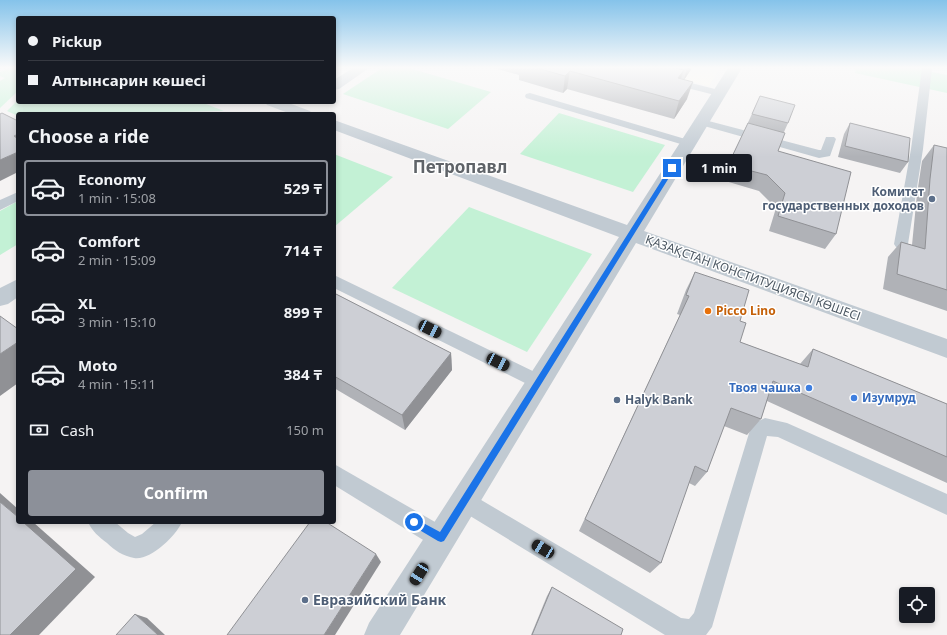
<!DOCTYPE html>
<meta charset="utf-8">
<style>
:root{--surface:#171b24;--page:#242831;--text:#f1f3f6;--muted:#9ea1a6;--line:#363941;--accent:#8c9099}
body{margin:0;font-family:"Noto Sans",sans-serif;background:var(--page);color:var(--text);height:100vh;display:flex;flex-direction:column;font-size:15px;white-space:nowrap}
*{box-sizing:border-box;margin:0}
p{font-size:13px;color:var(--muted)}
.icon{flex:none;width:22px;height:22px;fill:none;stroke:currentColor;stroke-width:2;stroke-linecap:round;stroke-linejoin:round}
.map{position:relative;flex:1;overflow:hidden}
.details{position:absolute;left:16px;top:112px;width:320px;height:412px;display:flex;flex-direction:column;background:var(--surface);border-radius:4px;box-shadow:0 2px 6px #0003}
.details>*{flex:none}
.banner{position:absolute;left:16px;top:16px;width:320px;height:88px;border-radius:4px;box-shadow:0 2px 6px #0003;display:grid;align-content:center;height:88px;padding:0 12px;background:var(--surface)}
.fabs{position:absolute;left:899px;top:587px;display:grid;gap:8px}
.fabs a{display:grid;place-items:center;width:36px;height:36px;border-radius:4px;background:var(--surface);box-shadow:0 2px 6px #0003;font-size:20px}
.end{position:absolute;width:18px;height:18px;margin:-9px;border:5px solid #1a73e8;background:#fff;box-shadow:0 0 0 2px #fff}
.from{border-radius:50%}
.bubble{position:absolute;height:28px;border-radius:4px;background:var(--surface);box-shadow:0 2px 6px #0003;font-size:13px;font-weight:700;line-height:28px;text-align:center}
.car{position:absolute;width:12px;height:24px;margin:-12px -6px;border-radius:5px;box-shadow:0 0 3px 1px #0007;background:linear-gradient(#222 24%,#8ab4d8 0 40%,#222 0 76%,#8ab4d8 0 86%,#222 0)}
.banner b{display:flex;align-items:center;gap:14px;height:38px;font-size:15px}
.banner b+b{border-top:1px solid var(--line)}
.banner i{width:10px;height:10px;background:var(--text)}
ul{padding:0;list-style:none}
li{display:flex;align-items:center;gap:12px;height:56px;margin:0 8px 6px;padding:0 4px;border:2px solid transparent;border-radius:4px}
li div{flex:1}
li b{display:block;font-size:15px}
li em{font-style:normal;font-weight:700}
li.active{border-color:var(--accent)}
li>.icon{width:36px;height:36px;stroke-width:1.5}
h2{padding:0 12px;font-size:18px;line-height:48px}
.pay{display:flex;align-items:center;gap:10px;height:44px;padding:0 12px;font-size:15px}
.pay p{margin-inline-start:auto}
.action{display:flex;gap:8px;margin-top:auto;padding:8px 12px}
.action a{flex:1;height:46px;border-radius:4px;background:var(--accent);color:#fff;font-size:16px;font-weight:700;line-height:46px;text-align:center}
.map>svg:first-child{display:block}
.commercial{fill:#fdf9ef}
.green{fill:#c3f1d5}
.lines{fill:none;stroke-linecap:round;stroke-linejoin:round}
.lane{fill:#c1cad2;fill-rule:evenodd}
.street{fill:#c1cad2;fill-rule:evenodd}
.wall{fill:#b0b2b7}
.shaded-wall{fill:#909195}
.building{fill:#cdcfd5;stroke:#909195}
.route{fill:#1a73e8}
.service-dot{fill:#5c6f8a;stroke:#fff;stroke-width:1.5}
.food-dot{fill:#e8710a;stroke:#fff;stroke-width:1.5}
.shop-dot{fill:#3f7fe0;stroke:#fff;stroke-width:1.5}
.labels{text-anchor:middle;stroke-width:3;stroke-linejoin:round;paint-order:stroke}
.service-label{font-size:12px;font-weight:bold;fill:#4e5e75;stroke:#fff;text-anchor:end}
.street-label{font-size:12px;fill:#4a5661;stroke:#fff}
.food-label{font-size:12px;font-weight:bold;fill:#c56008;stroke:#fff;text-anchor:start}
.shop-label{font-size:12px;font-weight:bold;fill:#366cbe;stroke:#fff;text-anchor:end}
.near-service-label{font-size:14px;font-weight:bold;fill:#4e5e75;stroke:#fff;text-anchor:start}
.far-town-label{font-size:17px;font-weight:bold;fill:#5f6368;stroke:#fff}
</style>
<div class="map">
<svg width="947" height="635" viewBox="0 0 947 635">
<rect width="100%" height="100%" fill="#f5f3f3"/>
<polygon class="commercial" points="636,68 720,68 709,86"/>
<g class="green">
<polygon points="10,68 18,68 18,91 0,108 0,81 5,78 0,76 0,72"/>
<polygon points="382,68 409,68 491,92 448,129 343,94"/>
<polygon points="856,68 913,68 947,75 947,93 855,73"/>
<polygon points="18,100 18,102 201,102 224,111 16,115 7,111"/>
<polygon points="559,113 665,145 633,192 520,154"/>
<polygon points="334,154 393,177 334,227"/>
<polygon points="18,201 18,244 0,255 0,211"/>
<polygon points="469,207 592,254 527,352 392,288"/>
</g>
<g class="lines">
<g class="lane">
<polygon points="922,68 932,68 923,149 908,244 906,247 901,249 896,247 894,244 911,149"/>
<polygon points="671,78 723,91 724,93 719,96 667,83 666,81"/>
<polygon points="530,93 692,141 694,143 692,145 684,145 526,98 525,96 526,94"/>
<polygon points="701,119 819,150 821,150 826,137 834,137 836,139 830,156 819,158 697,124 695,122 697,120"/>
<polygon points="18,192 18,201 0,210 0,200"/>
<polygon points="334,275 545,377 548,382 545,387 539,390 533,387 334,288"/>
<polygon points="765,418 787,423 947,494 947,515 778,437 767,436 712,627 706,635 665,635 457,508 454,501 457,494 464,491 471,494 681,618 689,619 694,613 750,430 752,424"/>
<polygon points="334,464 449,530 452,538 449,546 441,549 433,546 334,485"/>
<path d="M88 522H115L128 533 135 537 142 534 156 522H182C176 536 150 561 134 558 123 556 114 550 107 543 99 537 92 531 88 522Z"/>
</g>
<g class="street">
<polygon points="353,68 369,68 339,89 334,90 334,80"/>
<polygon points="728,68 742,68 644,231 947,339 947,358 636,243 400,635 364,635 369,623 619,237 334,130 334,120 627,225"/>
<polygon points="265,102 286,102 310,111 312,114 291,114 267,105"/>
<polygon points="18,279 18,297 8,304 0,306 0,288"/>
</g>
</g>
<g class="wall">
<polygon points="493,68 692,68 684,80 687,99 674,119 567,89 563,93 519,80 519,75"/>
<polygon points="760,96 788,123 784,132 778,151 836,234 825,249 769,231 776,208 759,191 722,180"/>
<polygon points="850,123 908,162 900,173 838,157 844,134"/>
<polygon points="934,145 947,148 947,311 883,289 888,257 901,242 912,245 917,194 922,161"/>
<polygon points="695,272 740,321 740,342 800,364 813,349 947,404 947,483 767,401 761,419 747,435 724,426 707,472 695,486 689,483 661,563 650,573 579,531 680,315 677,314 686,290"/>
<polygon points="334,293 451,353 452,370 405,430 334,388"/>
<polygon points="552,587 621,635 531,635 547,596"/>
</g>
<g class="shaded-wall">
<polygon points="687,68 692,68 684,80"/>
<polygon points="684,70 678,87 678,78"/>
<polygon points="570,71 567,89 563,93 565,76"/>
<polygon points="693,82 687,99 674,119 679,101"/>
<polygon points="18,134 18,142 14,136"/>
<polygon points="18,152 18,172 0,181 0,160"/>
<polygon points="18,342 18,383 0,396 0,354"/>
<polygon points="451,353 452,370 405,430 402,415"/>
<polygon points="0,493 18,509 18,517 0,502"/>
<polygon points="23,522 33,522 95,577 39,635 10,635"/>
<polygon points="376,554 381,562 335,635 324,635"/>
<polygon points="135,614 147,618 165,635 158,635"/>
</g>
<g class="building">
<polygon points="537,68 675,68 684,70 678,78 693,82 679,101 570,71 565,76"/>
<polygon points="760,96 795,105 788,123 752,114"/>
<polygon points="2,113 18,121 18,134 14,136 18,139 18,152 0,160 0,114"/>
<polygon points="748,123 785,133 778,151 851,172 836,234 778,216 785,193 767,175 728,165"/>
<polygon points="850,123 910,138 908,162 845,146"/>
<polygon points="934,145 947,148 947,290 897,274 901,242 925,249 930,179"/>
<polygon points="695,272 749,290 740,321 746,323 740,342 808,367 813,349 947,404 947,457 773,381 761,419 731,408 707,472 695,466 661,563 585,519 689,296 686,295"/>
<polygon points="334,293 451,353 402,415 334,376"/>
<polygon points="0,316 18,329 18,342 0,354"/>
<polygon points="0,502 18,517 18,522 23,522 76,569 10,635 0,635"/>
<polygon points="310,522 326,522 376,554 324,635 227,635"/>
<polygon points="552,587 623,629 621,635 532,635"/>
<polygon points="135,614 158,635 116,635"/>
</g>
<linearGradient id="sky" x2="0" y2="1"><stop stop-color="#85c3ea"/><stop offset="0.43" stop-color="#fafafa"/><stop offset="1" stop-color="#fafafa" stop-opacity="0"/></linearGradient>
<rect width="947" height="157" fill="url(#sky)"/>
<polygon class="route" points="670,167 675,168 444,541 441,542 438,541 411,525 410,522 411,519 414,518 440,532"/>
<g class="service-dot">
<circle cx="932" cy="199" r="4"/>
<circle cx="617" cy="400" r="4"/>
<circle cx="305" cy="600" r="4"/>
</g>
<circle class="food-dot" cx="708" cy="311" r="4"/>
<g class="shop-dot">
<circle cx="809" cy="388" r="4"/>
<circle cx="854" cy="398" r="4"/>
</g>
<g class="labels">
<g class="service-label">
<text x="924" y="196">Комитет<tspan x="924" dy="14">государственных доходов</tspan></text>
<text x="625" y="404" text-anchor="start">Halyk Bank</text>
</g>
<g class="street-label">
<text transform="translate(753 278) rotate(20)" y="4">ҚАЗАҚСТАН КОНСТИТУЦИЯСЫ КӨШЕСІ</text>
</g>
<g class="food-label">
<text x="716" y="315">Picco Lino</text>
</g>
<g class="shop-label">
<text x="801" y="392">Твоя чашка</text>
<text x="862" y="402" text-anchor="start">Изумруд</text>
</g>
<g class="near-service-label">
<text x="313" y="605">Евразийский Банк</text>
</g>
<g class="far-town-label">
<text x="460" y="173">Петропавл</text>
</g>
</g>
</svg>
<div class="fabs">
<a><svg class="icon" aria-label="locate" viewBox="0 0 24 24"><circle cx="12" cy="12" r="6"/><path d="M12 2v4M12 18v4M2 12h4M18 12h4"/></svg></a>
</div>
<i class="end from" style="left:414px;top:522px"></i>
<i class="end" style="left:672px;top:168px"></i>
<div class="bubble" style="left:686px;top:154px;width:66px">1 min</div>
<i class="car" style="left:430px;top:329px;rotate:116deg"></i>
<i class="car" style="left:498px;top:362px;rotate:116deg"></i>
<i class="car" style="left:543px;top:549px;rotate:301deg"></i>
<i class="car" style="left:419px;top:574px;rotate:212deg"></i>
<div class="banner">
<b><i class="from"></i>Pickup</b>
<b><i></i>Алтынсарин көшесі</b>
</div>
<section class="details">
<h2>Choose a ride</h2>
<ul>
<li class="active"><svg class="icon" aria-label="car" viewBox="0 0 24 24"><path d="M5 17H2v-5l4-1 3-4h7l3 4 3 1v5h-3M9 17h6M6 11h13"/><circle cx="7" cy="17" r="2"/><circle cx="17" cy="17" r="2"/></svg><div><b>Economy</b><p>1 min · 15:08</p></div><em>529 ₸</em></li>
<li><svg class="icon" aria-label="car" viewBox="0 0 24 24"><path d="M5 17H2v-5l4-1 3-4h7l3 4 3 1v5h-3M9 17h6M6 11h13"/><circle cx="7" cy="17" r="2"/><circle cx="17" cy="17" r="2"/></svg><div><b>Comfort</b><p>2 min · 15:09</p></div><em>714 ₸</em></li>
<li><svg class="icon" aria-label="car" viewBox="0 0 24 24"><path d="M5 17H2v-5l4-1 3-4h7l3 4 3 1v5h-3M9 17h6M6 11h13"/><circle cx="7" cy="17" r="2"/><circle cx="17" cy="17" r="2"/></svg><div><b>XL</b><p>3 min · 15:10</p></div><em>899 ₸</em></li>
<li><svg class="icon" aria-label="car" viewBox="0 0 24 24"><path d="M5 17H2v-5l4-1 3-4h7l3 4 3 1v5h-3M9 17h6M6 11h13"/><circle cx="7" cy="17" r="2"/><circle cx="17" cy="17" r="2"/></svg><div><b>Moto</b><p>4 min · 15:11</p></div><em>384 ₸</em></li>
</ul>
<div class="pay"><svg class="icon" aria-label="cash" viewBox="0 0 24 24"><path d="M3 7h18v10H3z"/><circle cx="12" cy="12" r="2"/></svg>Cash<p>150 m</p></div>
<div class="action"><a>Confirm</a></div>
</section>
</div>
